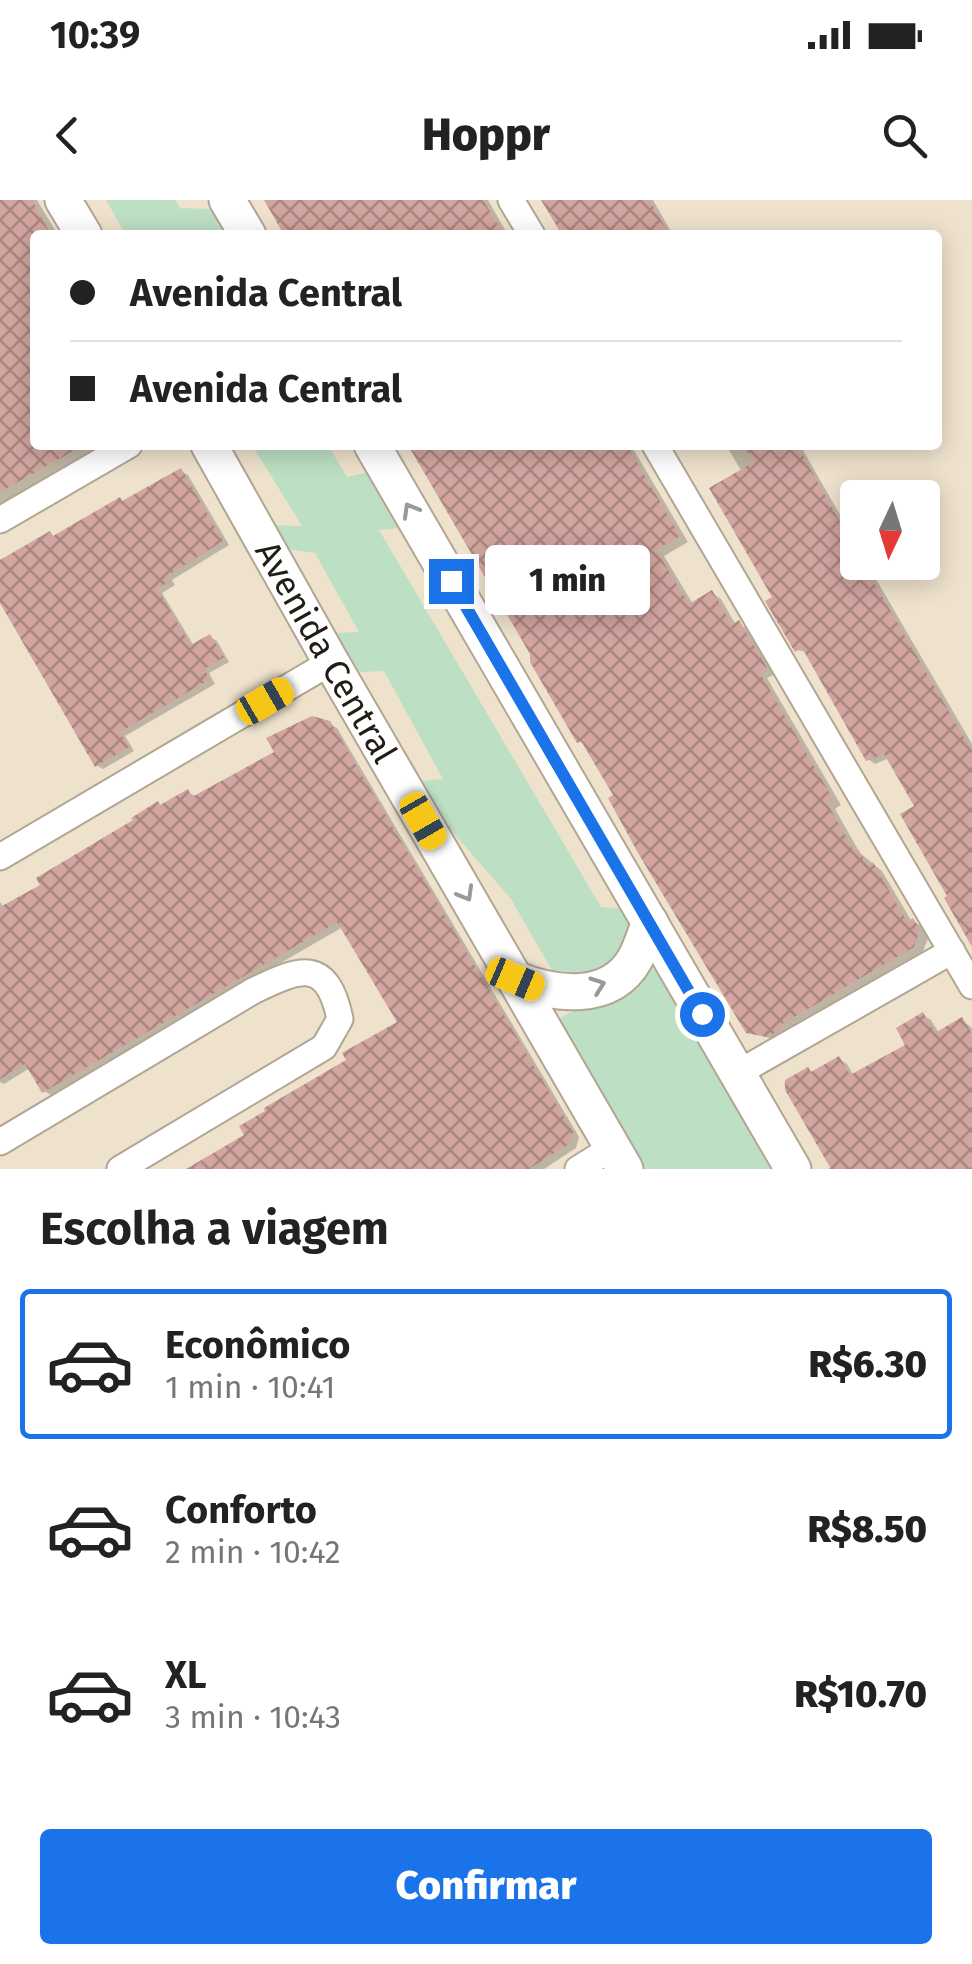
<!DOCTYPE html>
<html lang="pt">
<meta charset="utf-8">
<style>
:root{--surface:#fff;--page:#f2f2f2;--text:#222;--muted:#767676;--line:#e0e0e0;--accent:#1a73e8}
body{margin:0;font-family:"Fira Sans",sans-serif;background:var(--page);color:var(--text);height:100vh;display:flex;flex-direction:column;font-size:38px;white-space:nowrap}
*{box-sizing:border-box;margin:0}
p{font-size:32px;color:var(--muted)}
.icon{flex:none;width:55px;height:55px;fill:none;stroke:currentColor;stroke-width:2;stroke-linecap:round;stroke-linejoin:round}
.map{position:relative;height:969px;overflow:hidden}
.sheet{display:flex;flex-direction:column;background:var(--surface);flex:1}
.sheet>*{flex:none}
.hud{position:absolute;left:30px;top:30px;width:912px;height:220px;border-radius:10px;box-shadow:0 5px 25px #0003;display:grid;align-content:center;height:220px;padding:0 40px;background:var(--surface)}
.needle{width:65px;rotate:184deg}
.tools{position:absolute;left:840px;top:280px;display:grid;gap:20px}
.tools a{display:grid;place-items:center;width:100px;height:100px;border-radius:10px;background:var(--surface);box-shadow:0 5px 25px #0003;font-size:50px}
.end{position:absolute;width:45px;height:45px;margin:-22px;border:12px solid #1a73e8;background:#fff;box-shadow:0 0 0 5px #fff}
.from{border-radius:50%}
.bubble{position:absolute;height:70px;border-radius:10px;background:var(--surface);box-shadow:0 5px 25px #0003;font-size:32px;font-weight:800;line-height:70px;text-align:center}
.car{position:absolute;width:30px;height:60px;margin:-30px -15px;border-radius:12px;box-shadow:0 0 8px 2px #0007;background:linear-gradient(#f5c518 24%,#345 0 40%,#f5c518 0 76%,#345 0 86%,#f5c518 0)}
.hud b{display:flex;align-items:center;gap:35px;height:95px;font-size:38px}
.hud b+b{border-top:2px solid var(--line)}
.hud i{width:25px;height:25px;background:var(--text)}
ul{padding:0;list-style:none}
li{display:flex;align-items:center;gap:30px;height:150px;margin:0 20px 15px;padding:0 20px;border:5px solid transparent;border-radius:10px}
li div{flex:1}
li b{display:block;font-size:38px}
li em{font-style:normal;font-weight:800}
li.on{border-color:var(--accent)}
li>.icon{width:90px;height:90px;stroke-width:1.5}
h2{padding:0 40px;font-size:45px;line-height:120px}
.action{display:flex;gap:20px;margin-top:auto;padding:20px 40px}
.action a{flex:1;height:115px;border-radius:10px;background:var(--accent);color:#fff;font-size:40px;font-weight:800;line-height:115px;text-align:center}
.status{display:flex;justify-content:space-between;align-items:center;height:70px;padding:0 50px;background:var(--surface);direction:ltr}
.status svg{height:28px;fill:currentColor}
header{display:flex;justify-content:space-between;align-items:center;height:130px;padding:0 40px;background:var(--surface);font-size:45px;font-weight:800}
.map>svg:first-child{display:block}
.green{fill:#bddfc3}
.shadow{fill:#0003}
.building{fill:url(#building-cross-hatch)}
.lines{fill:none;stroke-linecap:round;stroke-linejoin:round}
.street-casing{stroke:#b2a693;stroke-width:29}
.secondary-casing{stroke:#b2a693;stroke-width:39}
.street{stroke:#fff;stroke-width:25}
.secondary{stroke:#fff;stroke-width:35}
.oneway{stroke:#9b9996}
.route{stroke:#1a73e8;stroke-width:12}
.labels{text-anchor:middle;stroke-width:8;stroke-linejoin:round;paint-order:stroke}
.street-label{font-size:35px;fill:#211d16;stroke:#fff}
</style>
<div class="status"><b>10:39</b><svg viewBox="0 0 49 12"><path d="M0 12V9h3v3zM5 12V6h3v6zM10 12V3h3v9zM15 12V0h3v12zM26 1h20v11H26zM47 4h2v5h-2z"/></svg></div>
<header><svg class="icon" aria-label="back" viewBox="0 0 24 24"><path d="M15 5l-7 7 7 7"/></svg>Hoppr<svg class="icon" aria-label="search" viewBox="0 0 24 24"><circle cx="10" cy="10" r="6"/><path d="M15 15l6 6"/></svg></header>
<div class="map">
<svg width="972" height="969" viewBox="0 0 972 969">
<defs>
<pattern id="building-cross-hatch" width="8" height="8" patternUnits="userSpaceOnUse" patternTransform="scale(2.5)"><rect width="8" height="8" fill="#d2a5a0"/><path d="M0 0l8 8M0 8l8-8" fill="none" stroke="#aa8681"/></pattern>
</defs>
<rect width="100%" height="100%" fill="#eee2cd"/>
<g class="green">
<polygon points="106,0 175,0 180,8 211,9 226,35 126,35"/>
<polygon points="252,245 328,245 347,277 373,271 401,328 379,330 601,707 624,709 633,735 603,775 558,781 511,699 444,622 421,581 443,579 384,471 360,472 334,433 359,432 315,353 286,349 271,325 302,326"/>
<polygon points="659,766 770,969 643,969 558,819"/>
</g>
<g class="shadow">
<polygon points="0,0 37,0 58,35 35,35 35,245 110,245 11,301 0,303"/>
<polygon points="265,0 488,0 508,35 285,35"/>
<polygon points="544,0 653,0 673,35 564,35"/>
<polygon points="410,245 631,245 688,342 664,356 693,404 712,393 721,399 736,425 748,428 775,474 767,478 841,605 835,609 860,653 882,671 912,722 923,726 929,736 923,751 790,830 778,841 748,831 616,596 587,546 579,541 533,453"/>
<polygon points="726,245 800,245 858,346 858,362 866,362 972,544 972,734 950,696 917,607 889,558 875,564 868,559 807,452 797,450 775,397 742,272"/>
<polygon points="181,271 188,275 229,345 172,380 175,385 162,393 194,446 210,437 217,441 229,462 209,473 215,484 125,536 134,551 103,569 96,565 0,399 0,363 50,334 56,338"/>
<polygon points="329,524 337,528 579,937 576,948 544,969 191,969 247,936 400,823 343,727 51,895 44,891 30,868 4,884 0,882 0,702 4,708 43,686 158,604 163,606 188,592 195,596"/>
<polygon points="923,815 931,820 939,833 962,820 972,828 972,969 829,969 832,965 784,883 808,870 814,873 839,859 847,864 854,876 908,846"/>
</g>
<g class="building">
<polygon points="0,0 32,0 51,35 35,35 35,245 84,245 0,292"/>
<polygon points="264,0 483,0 504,35 284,35"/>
<polygon points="541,0 649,0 670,35 562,35"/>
<polygon points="408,245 627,245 680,336 656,350 689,404 712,390 732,425 739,420 767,468 760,473 833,599 827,603 854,651 858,649 868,666 873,662 907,722 913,718 920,729 914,747 782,824 784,828 767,837 746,833 638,653 608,598 613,595 581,541 577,543 530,462 530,454"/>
<polygon points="743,245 797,245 858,354 858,362 862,362 972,551 972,747 944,698 947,696 900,614 914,606 884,554 866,561 802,448 795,452 765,401 772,397 709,288 754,262"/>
<polygon points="181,268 223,341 167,376 170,381 157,389 191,445 210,434 224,457 204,469 210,479 120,532 129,547 95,567 0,403 0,360 50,331 53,336 120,297 122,301"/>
<polygon points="312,516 330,521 573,932 569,944 529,969 186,969 244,935 239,926 265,911 264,908 346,860 342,853 397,822 337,722 42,893 25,864 0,879 0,707 40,685 36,678 133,620 131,618 158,601 160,605 188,589 192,597 274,552 266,538"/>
<polygon points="923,812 935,833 962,817 972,834 972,969 831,969 785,890 785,880 808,867 811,872 839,856 850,875 905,845 896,828"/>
</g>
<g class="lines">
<defs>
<g id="street">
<polyline points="511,0 532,35"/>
<polyline points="655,245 972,786"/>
<polyline points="0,320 129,245"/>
<polyline points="0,657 331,462"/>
<polyline points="736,874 952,751"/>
<path d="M0 942 253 791C300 768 327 757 340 819L324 847 120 969"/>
<polyline points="578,969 612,948"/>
</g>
<g id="secondary">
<polyline points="63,0 84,35"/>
<polyline points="227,0 248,35"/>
<path id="s1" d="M209 245 331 462 625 969"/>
<polyline points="372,245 793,969"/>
<path d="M515 779C554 795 610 803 635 759 641 748 645 734 650 722"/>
</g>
</defs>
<use href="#street" class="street-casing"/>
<use href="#secondary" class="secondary-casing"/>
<use href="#street" class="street"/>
<use href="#secondary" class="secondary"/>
</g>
<defs><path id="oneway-chevron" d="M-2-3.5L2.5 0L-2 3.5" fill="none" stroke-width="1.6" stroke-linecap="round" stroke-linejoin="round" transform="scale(2.5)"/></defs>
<g class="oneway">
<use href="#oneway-chevron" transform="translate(410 310) rotate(-120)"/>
<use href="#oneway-chevron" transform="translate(466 694) rotate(60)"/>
<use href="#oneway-chevron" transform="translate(598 785) rotate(-20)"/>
</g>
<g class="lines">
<polyline class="route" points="451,381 702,814"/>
</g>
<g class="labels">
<g class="street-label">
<text dy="12" stroke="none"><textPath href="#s1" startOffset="238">Avenida Central</textPath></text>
</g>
</g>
</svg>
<div class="tools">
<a><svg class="needle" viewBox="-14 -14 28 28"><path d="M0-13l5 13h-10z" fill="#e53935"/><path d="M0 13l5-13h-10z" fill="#767676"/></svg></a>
</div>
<i class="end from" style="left:702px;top:814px"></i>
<i class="end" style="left:451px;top:381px"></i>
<div class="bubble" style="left:485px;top:345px;width:165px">1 min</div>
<i class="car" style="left:265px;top:501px;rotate:60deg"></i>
<i class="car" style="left:423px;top:621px;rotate:150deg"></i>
<i class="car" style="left:515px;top:779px;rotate:113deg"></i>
<div class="hud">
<b><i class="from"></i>Avenida Central</b>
<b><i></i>Avenida Central</b>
</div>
</div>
<section class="sheet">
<h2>Escolha a viagem</h2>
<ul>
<li class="on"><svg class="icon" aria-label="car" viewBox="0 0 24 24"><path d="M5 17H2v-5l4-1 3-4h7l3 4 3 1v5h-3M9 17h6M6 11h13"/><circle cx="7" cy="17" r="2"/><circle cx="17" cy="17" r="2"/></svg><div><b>Econômico</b><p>1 min · 10:41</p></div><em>R$6.30</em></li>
<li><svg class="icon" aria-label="car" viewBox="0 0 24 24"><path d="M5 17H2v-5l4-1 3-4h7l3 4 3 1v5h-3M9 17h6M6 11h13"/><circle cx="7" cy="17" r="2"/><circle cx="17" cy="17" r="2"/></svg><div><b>Conforto</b><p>2 min · 10:42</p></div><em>R$8.50</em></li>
<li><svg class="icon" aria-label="car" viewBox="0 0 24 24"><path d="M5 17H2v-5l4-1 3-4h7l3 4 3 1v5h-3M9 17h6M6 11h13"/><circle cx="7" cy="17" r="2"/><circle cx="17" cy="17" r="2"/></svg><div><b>XL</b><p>3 min · 10:43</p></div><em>R$10.70</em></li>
</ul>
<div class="action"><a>Confirmar</a></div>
</section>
